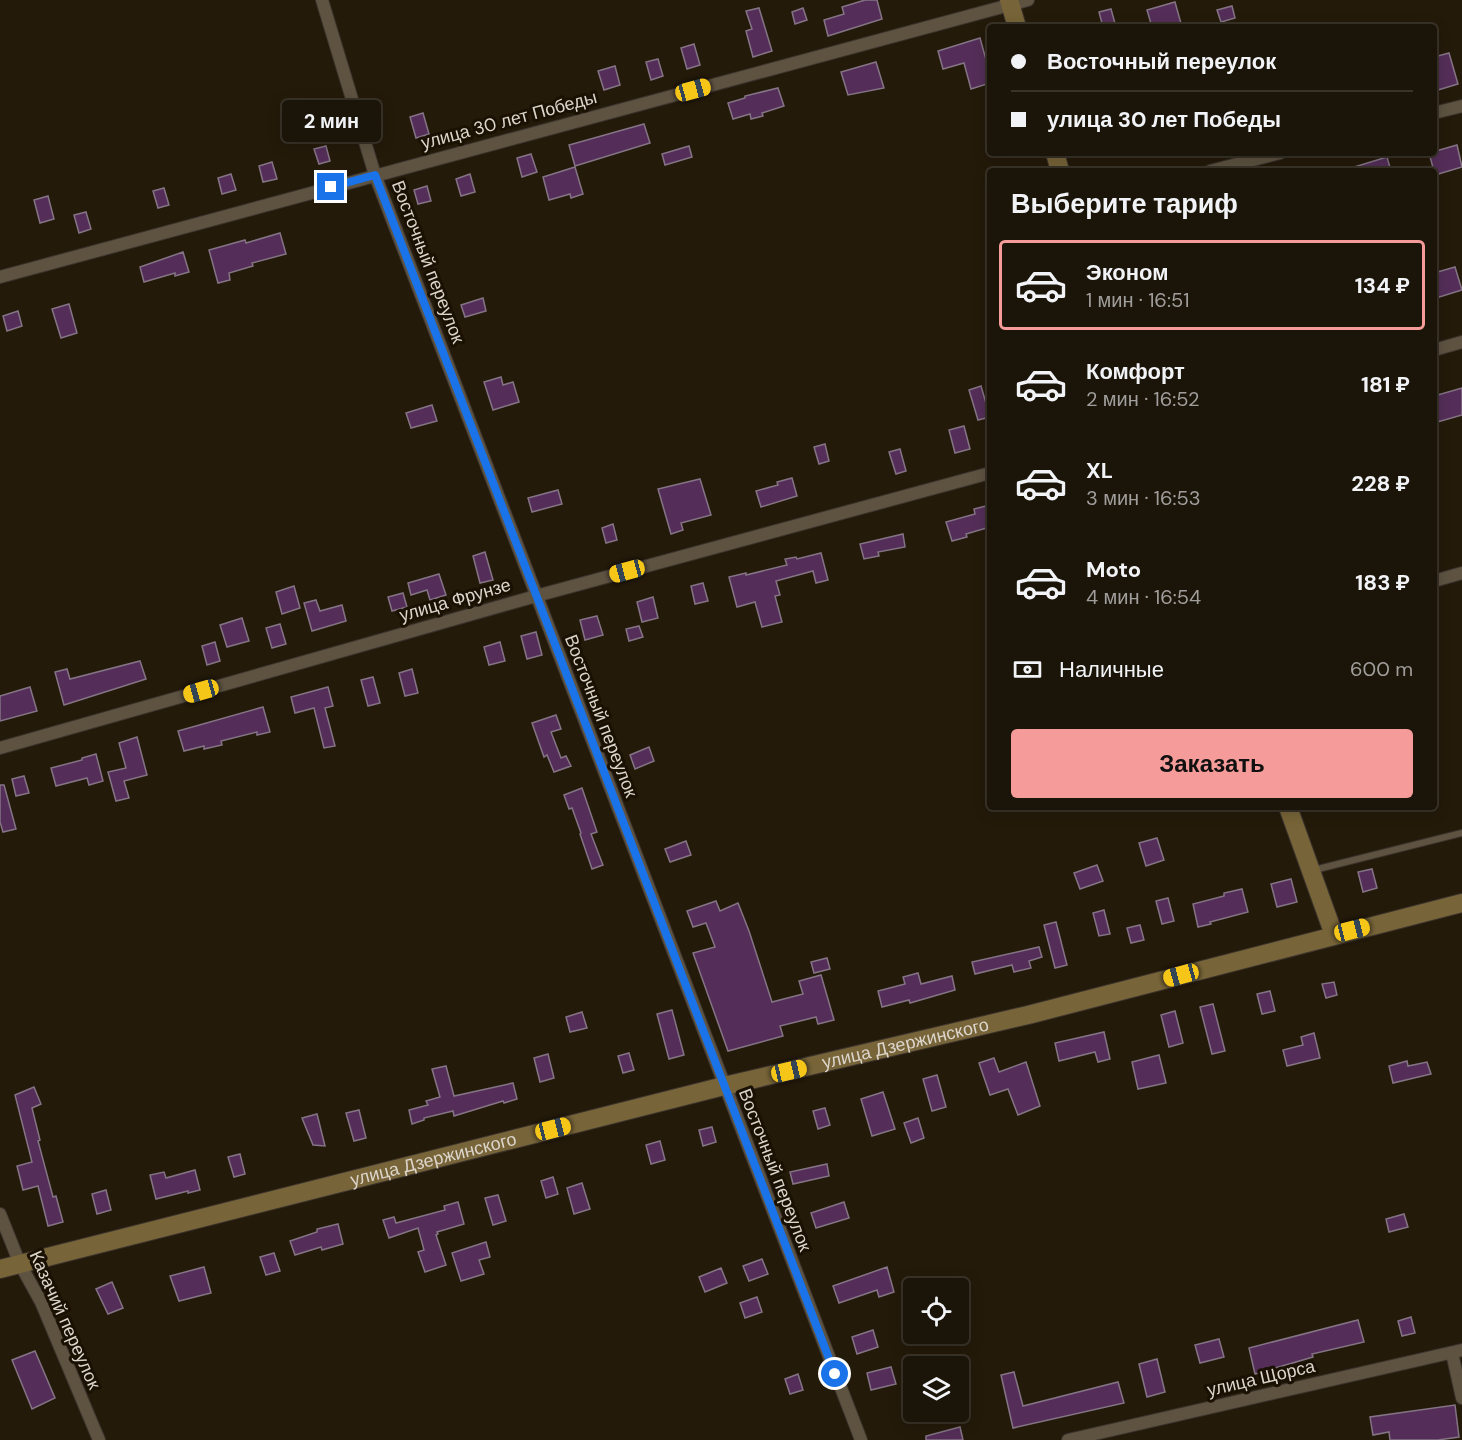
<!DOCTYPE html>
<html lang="ru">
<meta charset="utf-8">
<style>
:root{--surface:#1b1408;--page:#241d12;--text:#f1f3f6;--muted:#a09e9c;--line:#393329;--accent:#f59b99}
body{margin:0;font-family:"DM Sans",sans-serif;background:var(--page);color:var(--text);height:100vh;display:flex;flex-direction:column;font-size:22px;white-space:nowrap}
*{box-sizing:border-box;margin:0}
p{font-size:20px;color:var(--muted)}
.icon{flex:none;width:33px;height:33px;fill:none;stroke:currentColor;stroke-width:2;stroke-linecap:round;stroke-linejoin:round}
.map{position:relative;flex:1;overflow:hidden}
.side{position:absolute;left:987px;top:168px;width:450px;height:642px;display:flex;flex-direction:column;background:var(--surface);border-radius:6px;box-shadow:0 3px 15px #0003,0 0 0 2px var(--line)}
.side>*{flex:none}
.hud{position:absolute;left:987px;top:24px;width:450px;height:132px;border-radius:6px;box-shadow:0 3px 15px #0003,0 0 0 2px var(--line);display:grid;align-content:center;height:132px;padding:0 24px;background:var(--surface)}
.buttons{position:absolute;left:903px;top:1278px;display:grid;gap:12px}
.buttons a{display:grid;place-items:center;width:66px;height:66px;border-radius:6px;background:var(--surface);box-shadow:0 3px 15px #0003,0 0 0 2px var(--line);font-size:30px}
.end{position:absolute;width:27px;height:27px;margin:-14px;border:8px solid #1a73e8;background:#fff;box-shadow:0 0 0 3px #fff}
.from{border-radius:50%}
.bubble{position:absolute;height:42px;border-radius:6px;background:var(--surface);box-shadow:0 3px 15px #0003,0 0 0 2px var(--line);font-size:20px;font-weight:700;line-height:42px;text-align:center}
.car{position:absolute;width:18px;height:36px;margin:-18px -9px;border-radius:8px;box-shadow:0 0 4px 2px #0007;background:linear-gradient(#f5c518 24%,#345 0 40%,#f5c518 0 76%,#345 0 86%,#f5c518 0)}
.hud b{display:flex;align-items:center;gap:21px;height:57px;font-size:22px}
.hud b+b{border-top:2px solid var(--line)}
.hud i{width:15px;height:15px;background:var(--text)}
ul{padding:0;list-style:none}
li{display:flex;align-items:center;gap:18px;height:90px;margin:0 12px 9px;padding:0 12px;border:3px solid transparent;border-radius:6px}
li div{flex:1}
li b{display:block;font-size:22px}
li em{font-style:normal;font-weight:700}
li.selected{border-color:var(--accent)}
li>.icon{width:54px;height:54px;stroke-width:1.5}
h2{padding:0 24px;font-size:27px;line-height:72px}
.pay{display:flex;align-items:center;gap:15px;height:66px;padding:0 24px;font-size:22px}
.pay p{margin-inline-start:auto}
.primary-button{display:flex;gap:12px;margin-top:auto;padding:12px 24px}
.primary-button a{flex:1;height:69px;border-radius:6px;background:var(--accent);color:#111;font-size:24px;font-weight:700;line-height:69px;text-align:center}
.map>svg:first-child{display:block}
.building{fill:#542e58;stroke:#847485;stroke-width:1.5}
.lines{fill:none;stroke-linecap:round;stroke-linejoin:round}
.lane-casing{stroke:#3b332d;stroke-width:8}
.street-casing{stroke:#3b332d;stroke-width:14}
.secondary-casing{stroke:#3b332d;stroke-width:20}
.lane{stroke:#5e5341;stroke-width:6}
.street{stroke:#5e5341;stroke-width:12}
.secondary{stroke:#776438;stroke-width:18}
.route{stroke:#1a73e8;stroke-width:8}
.labels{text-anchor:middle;stroke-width:6;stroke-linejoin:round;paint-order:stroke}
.street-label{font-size:18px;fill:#dcd5cb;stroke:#1a1103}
</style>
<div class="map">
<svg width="1462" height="1440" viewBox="0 0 1462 1440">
<rect width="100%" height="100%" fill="#241a0a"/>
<g class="building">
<polygon points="865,0 877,0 882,19 828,36 824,20 844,14 842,7"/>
<polygon points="1175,2 1182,27 1152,27 1147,10"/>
<polygon points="1232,6 1235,18 1221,22 1217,10"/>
<polygon points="759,8 772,51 753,57 746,31 752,29 746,11"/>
<polygon points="803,8 807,20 795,24 792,12"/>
<polygon points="1111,9 1116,27 1103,27 1099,12"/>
<polygon points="980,38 990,74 990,83 971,89 964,63 943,69 938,51"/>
<polygon points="694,44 700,65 687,69 681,48"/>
<polygon points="1449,53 1458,84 1438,90 1434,76 1434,57"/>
<polygon points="658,59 663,76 651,80 646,62"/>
<polygon points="876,62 884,88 848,95 841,72"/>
<polygon points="615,66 620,85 604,90 598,71"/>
<polygon points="778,88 784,106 762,113 763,116 751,119 750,114 733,119 728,103 745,98 745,96"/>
<polygon points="423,113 429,134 416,138 410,117"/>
<polygon points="644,124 650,143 575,166 569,145"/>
<polygon points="1457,145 1462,167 1435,175 1429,153"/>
<polygon points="326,146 330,161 319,164 314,149"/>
<polygon points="689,146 692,157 665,165 662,154"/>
<polygon points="531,154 537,172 522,177 517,158"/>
<polygon points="1387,157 1391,171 1352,171 1351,168"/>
<polygon points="272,162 277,179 263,182 259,166"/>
<polygon points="575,167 583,194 571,198 570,194 549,200 543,177"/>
<polygon points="231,174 236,190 222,194 218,178"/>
<polygon points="470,174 475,192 461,196 456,179"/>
<polygon points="427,186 431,201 418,204 414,190"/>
<polygon points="164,188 169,205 158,208 153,191"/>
<polygon points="48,196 54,219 40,223 34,200"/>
<polygon points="86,212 91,229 79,233 74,215"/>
<polygon points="280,233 286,254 252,263 253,266 229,273 230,280 218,283 209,250 245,240 246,243"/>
<polygon points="183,252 189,272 175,276 175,273 144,282 140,267"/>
<polygon points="1455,267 1462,290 1436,298 1434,273"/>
<polygon points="483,298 486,311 465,317 461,305"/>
<polygon points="69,304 77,333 61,338 52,309"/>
<polygon points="18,311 22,326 7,331 3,316"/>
<polygon points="501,377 503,385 513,382 519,402 493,410 484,382"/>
<polygon points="981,386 990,417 978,420 969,390"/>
<polygon points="1462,388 1462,415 1434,423 1434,396"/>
<polygon points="432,405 437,421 411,428 406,413"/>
<polygon points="964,426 970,449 955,453 949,430"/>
<polygon points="825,444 829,461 819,464 814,447"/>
<polygon points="900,449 906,471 896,474 889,452"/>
<polygon points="792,478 797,496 761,507 756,491 778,485 777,482"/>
<polygon points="700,479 711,515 681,523 683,530 671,534 658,489"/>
<polygon points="558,490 562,504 532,512 528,498"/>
<polygon points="986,506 990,527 966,534 967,537 952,541 946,522 975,514 974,509"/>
<polygon points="613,524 617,540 606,543 602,528"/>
<polygon points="903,534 905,547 878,552 879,556 864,559 860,544"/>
<polygon points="485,552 493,580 480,583 473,556"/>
<polygon points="821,553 828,580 816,583 813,571 776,581 780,595 775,596 782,622 762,627 755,602 737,607 729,577 746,573 746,575 787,565 785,559 796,557 797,559"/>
<polygon points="439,574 446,595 430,600 427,590 411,595 408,583"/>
<polygon points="703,583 708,601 695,604 691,586"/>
<polygon points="294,586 300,608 282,614 276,592"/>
<polygon points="403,593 407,607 392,611 388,597"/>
<polygon points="653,597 658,618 642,622 637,602"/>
<polygon points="316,600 320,611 342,605 346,621 312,631 304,603"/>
<polygon points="597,616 603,635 585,640 580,620"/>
<polygon points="242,618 249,641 227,647 220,625"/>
<polygon points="280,624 286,644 272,648 266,628"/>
<polygon points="639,626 643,637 629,641 626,629"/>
<polygon points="536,632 542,655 527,659 521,636"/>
<polygon points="215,642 220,661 207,665 202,646"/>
<polygon points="500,642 505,661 489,665 484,647"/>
<polygon points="140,661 146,679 64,705 55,672 67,669 70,679"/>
<polygon points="412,669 418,693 405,696 399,673"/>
<polygon points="373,677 380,703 368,706 361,680"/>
<polygon points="30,687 37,711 0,721 0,696"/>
<polygon points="328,687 333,706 325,708 335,746 324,748 314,708 295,713 291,697"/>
<polygon points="263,707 270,732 257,735 257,732 221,741 222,745 204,749 204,746 184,751 178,731"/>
<polygon points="556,715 561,729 551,732 561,758 566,756 571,766 554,772 547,755 544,757 532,723"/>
<polygon points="137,737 147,775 124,781 129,798 116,801 108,772 126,768 119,743"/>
<polygon points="649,747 654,761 635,769 630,755"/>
<polygon points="96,754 103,781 89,785 87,778 56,786 51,768 82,760 82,758"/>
<polygon points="24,776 29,793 16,796 12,779"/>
<polygon points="0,785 4,785 16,829 3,832 0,822"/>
<polygon points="582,788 597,832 591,834 603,865 592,869 580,834 581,833 572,808 569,809 564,795"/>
<polygon points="1157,838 1164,860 1146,866 1139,843"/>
<polygon points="686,841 691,855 670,862 665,849"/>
<polygon points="1097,865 1103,881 1080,889 1074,873"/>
<polygon points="1372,869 1377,888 1363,892 1358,872"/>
<polygon points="1291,879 1297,902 1277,907 1271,884"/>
<polygon points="1242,889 1248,912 1210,922 1211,924 1198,927 1193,904 1224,896 1224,893"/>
<polygon points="1168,898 1174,921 1162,924 1156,901"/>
<polygon points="716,901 720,911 738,903 749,931 772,1002 803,994 799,981 821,975 834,1020 818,1024 816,1017 780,1026 783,1036 728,1051 693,953 715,947 706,923 693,927 687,911"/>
<polygon points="1104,910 1110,934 1099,936 1093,913"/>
<polygon points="1056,922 1067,965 1055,968 1044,925"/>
<polygon points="1140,925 1144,940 1131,943 1127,928"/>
<polygon points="1039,947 1042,957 1029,961 1031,968 1014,972 1012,965 975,974 972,962"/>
<polygon points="827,958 830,969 814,973 811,962"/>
<polygon points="918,973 921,984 952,976 955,990 910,1003 909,1000 882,1007 878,991 905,984 903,977"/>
<polygon points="1334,982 1337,995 1326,998 1322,984"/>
<polygon points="1270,991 1275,1011 1262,1014 1257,994"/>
<polygon points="1213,1004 1225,1051 1212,1054 1200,1007"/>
<polygon points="672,1010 684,1055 669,1059 657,1014"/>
<polygon points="1175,1011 1183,1043 1169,1047 1161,1015"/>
<polygon points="582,1012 587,1028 570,1032 566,1017"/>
<polygon points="1104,1032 1110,1059 1098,1062 1095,1052 1059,1061 1055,1043"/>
<polygon points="1314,1033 1320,1058 1287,1066 1283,1050 1303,1045 1301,1037"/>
<polygon points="629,1053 634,1070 623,1073 618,1056"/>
<polygon points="548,1054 554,1078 540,1082 534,1058"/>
<polygon points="1159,1055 1166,1083 1138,1089 1132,1062"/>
<polygon points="994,1058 999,1072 1026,1062 1040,1106 1018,1115 1008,1089 990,1095 979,1063"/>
<polygon points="1407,1061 1408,1066 1427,1062 1431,1074 1393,1083 1389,1066"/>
<polygon points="446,1066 454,1096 513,1083 517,1099 504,1103 503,1101 454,1116 453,1111 424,1118 424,1120 412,1124 409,1110 428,1105 426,1101 440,1097 432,1069"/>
<polygon points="937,1075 946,1107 932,1111 923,1079"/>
<polygon points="34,1087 41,1104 32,1108 40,1140 38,1141 53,1197 56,1196 63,1222 48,1226 38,1186 23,1190 17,1166 32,1162 15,1095"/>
<polygon points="883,1092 895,1129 872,1136 861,1099"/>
<polygon points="825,1108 830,1125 818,1129 813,1111"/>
<polygon points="359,1110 366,1138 354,1141 346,1113"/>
<polygon points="317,1114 325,1146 313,1145 302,1118"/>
<polygon points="918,1118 924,1138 911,1143 904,1123"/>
<polygon points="712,1127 716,1142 703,1146 699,1130"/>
<polygon points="660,1141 665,1160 651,1164 646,1145"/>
<polygon points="240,1154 245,1174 234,1177 228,1157"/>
<polygon points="827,1164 829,1176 793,1184 790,1172"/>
<polygon points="195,1170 200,1190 188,1193 188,1191 156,1199 150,1175 164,1172 166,1178"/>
<polygon points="553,1177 558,1194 546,1198 541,1181"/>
<polygon points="582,1183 590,1209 574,1214 567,1188"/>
<polygon points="106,1190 111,1210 97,1214 92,1194"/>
<polygon points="498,1195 506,1221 493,1225 485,1198"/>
<polygon points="458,1202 464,1224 437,1232 438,1234 436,1235 446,1265 425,1272 418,1252 424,1250 418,1228 389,1238 383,1220 394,1217 396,1223 445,1210 444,1206"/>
<polygon points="844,1202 849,1218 816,1228 811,1213"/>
<polygon points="1404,1214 1408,1227 1389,1232 1386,1219"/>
<polygon points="338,1224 343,1244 322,1250 321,1247 295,1255 290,1241 317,1232 317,1229"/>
<polygon points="486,1242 490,1257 479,1260 484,1274 461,1281 452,1253"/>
<polygon points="274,1253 280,1271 266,1275 260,1257"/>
<polygon points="762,1259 768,1274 749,1281 743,1266"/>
<polygon points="204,1267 211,1293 179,1301 170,1276"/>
<polygon points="887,1267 894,1292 879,1297 877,1290 839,1303 833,1286"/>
<polygon points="721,1268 727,1283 705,1292 699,1277"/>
<polygon points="112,1282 123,1308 108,1314 96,1289"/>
<polygon points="757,1297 762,1312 745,1318 740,1303"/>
<polygon points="1411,1317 1415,1333 1402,1336 1398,1321"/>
<polygon points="1358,1320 1364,1342 1312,1354 1313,1357 1255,1374 1249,1348"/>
<polygon points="873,1330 878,1347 857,1354 852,1337"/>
<polygon points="1219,1339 1224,1357 1200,1363 1195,1345"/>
<polygon points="35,1351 55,1398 32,1409 12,1360"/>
<polygon points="1157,1359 1165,1392 1147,1397 1139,1364"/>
<polygon points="891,1367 896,1384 871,1390 867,1373"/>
<polygon points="1014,1372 1023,1406 1118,1382 1124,1403 1013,1428 1001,1375"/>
<polygon points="798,1374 803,1390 790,1394 785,1379"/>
<polygon points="1455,1405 1459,1437 1438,1440 1390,1440 1389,1432 1373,1435 1370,1417"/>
<polygon points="960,1427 963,1440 926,1440 926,1436"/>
</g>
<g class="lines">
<defs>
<polyline id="lane" points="1314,870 1462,833"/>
<g id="street">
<polyline points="322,0 375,175 861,1440"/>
<polyline points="1434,113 1462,106"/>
<polyline points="1210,171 1280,153"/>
<polyline points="0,277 1028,0"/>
<polyline points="1434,350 1462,342"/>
<polyline points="1434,581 1462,573"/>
<polyline points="0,748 536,596 990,473"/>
<polyline points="0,1214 20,1264 41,1302 99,1440"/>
<polyline points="1452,1353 1462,1398"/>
<polyline points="1068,1440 1462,1350"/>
</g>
<g id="secondary">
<polyline points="1009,0 1017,27"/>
<polyline points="1055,153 1060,171"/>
<polyline points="1288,807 1334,935"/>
<path id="s1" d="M0 1269 724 1086 1028 1015 1462 903"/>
</g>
</defs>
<use href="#lane" class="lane-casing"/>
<use href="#street" class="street-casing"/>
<use href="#secondary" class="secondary-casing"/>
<use href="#lane" class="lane"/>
<use href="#street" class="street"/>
<use href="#secondary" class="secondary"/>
</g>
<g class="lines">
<polyline class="route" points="331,187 375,175 835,1374"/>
</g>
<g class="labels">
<g class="street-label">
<text transform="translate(509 120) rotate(-15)" y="6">улица 30 лет Победы</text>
<text transform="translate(428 262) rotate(69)" y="6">Восточный переулок</text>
<text transform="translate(455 600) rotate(-16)" y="6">улица Фрунзе</text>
<text transform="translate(601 716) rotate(69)" y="6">Восточный переулок</text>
<text dy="6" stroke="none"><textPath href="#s1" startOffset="933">улица Дзержинского</textPath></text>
<text dy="6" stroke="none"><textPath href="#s1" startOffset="447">улица Дзержинского</textPath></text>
<text transform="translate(775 1170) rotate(69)" y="6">Восточный переулок</text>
<text transform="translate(65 1320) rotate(66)" y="6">Казачий переулок</text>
<text transform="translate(1261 1378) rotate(-13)" y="6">улица Щорса</text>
</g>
</g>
</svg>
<div class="buttons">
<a><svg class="icon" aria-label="locate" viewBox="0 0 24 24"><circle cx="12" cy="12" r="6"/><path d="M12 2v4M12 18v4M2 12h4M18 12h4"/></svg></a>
<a><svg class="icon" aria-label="layers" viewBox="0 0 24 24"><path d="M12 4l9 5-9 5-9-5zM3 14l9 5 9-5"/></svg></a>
</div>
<i class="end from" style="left:835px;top:1374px"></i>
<i class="end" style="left:331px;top:187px"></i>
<div class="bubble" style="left:282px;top:100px;width:99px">2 мин</div>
<i class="car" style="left:693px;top:90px;rotate:75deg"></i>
<i class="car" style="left:627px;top:571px;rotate:255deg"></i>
<i class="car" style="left:201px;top:691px;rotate:254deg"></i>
<i class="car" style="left:1352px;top:930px;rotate:76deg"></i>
<i class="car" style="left:1181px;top:975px;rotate:255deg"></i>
<i class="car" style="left:789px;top:1071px;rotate:77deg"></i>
<i class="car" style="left:553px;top:1129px;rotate:76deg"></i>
<div class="hud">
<b><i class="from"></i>Восточный переулок</b>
<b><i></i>улица 30 лет Победы</b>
</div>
<section class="side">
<h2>Выберите тариф</h2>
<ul>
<li class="selected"><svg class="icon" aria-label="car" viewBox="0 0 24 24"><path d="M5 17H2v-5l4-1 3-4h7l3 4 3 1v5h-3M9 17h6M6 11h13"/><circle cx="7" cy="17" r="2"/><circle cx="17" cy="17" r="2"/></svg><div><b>Эконом</b><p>1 мин · 16:51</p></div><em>134 ₽</em></li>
<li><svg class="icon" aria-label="car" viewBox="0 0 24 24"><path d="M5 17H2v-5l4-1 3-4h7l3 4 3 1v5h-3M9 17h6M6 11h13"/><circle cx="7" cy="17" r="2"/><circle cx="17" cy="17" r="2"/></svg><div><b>Комфорт</b><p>2 мин · 16:52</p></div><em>181 ₽</em></li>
<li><svg class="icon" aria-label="car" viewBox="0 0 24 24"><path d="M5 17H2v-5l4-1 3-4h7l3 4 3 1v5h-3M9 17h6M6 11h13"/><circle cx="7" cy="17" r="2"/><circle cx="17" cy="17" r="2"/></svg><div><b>XL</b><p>3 мин · 16:53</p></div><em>228 ₽</em></li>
<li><svg class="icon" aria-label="car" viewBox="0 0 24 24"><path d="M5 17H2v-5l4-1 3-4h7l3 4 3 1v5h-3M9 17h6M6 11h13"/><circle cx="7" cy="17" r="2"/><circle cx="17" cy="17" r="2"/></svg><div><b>Moto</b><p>4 мин · 16:54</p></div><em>183 ₽</em></li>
</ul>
<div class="pay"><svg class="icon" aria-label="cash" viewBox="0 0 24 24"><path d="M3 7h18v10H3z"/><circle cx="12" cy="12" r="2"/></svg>Наличные<p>600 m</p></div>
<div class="primary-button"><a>Заказать</a></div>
</section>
</div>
